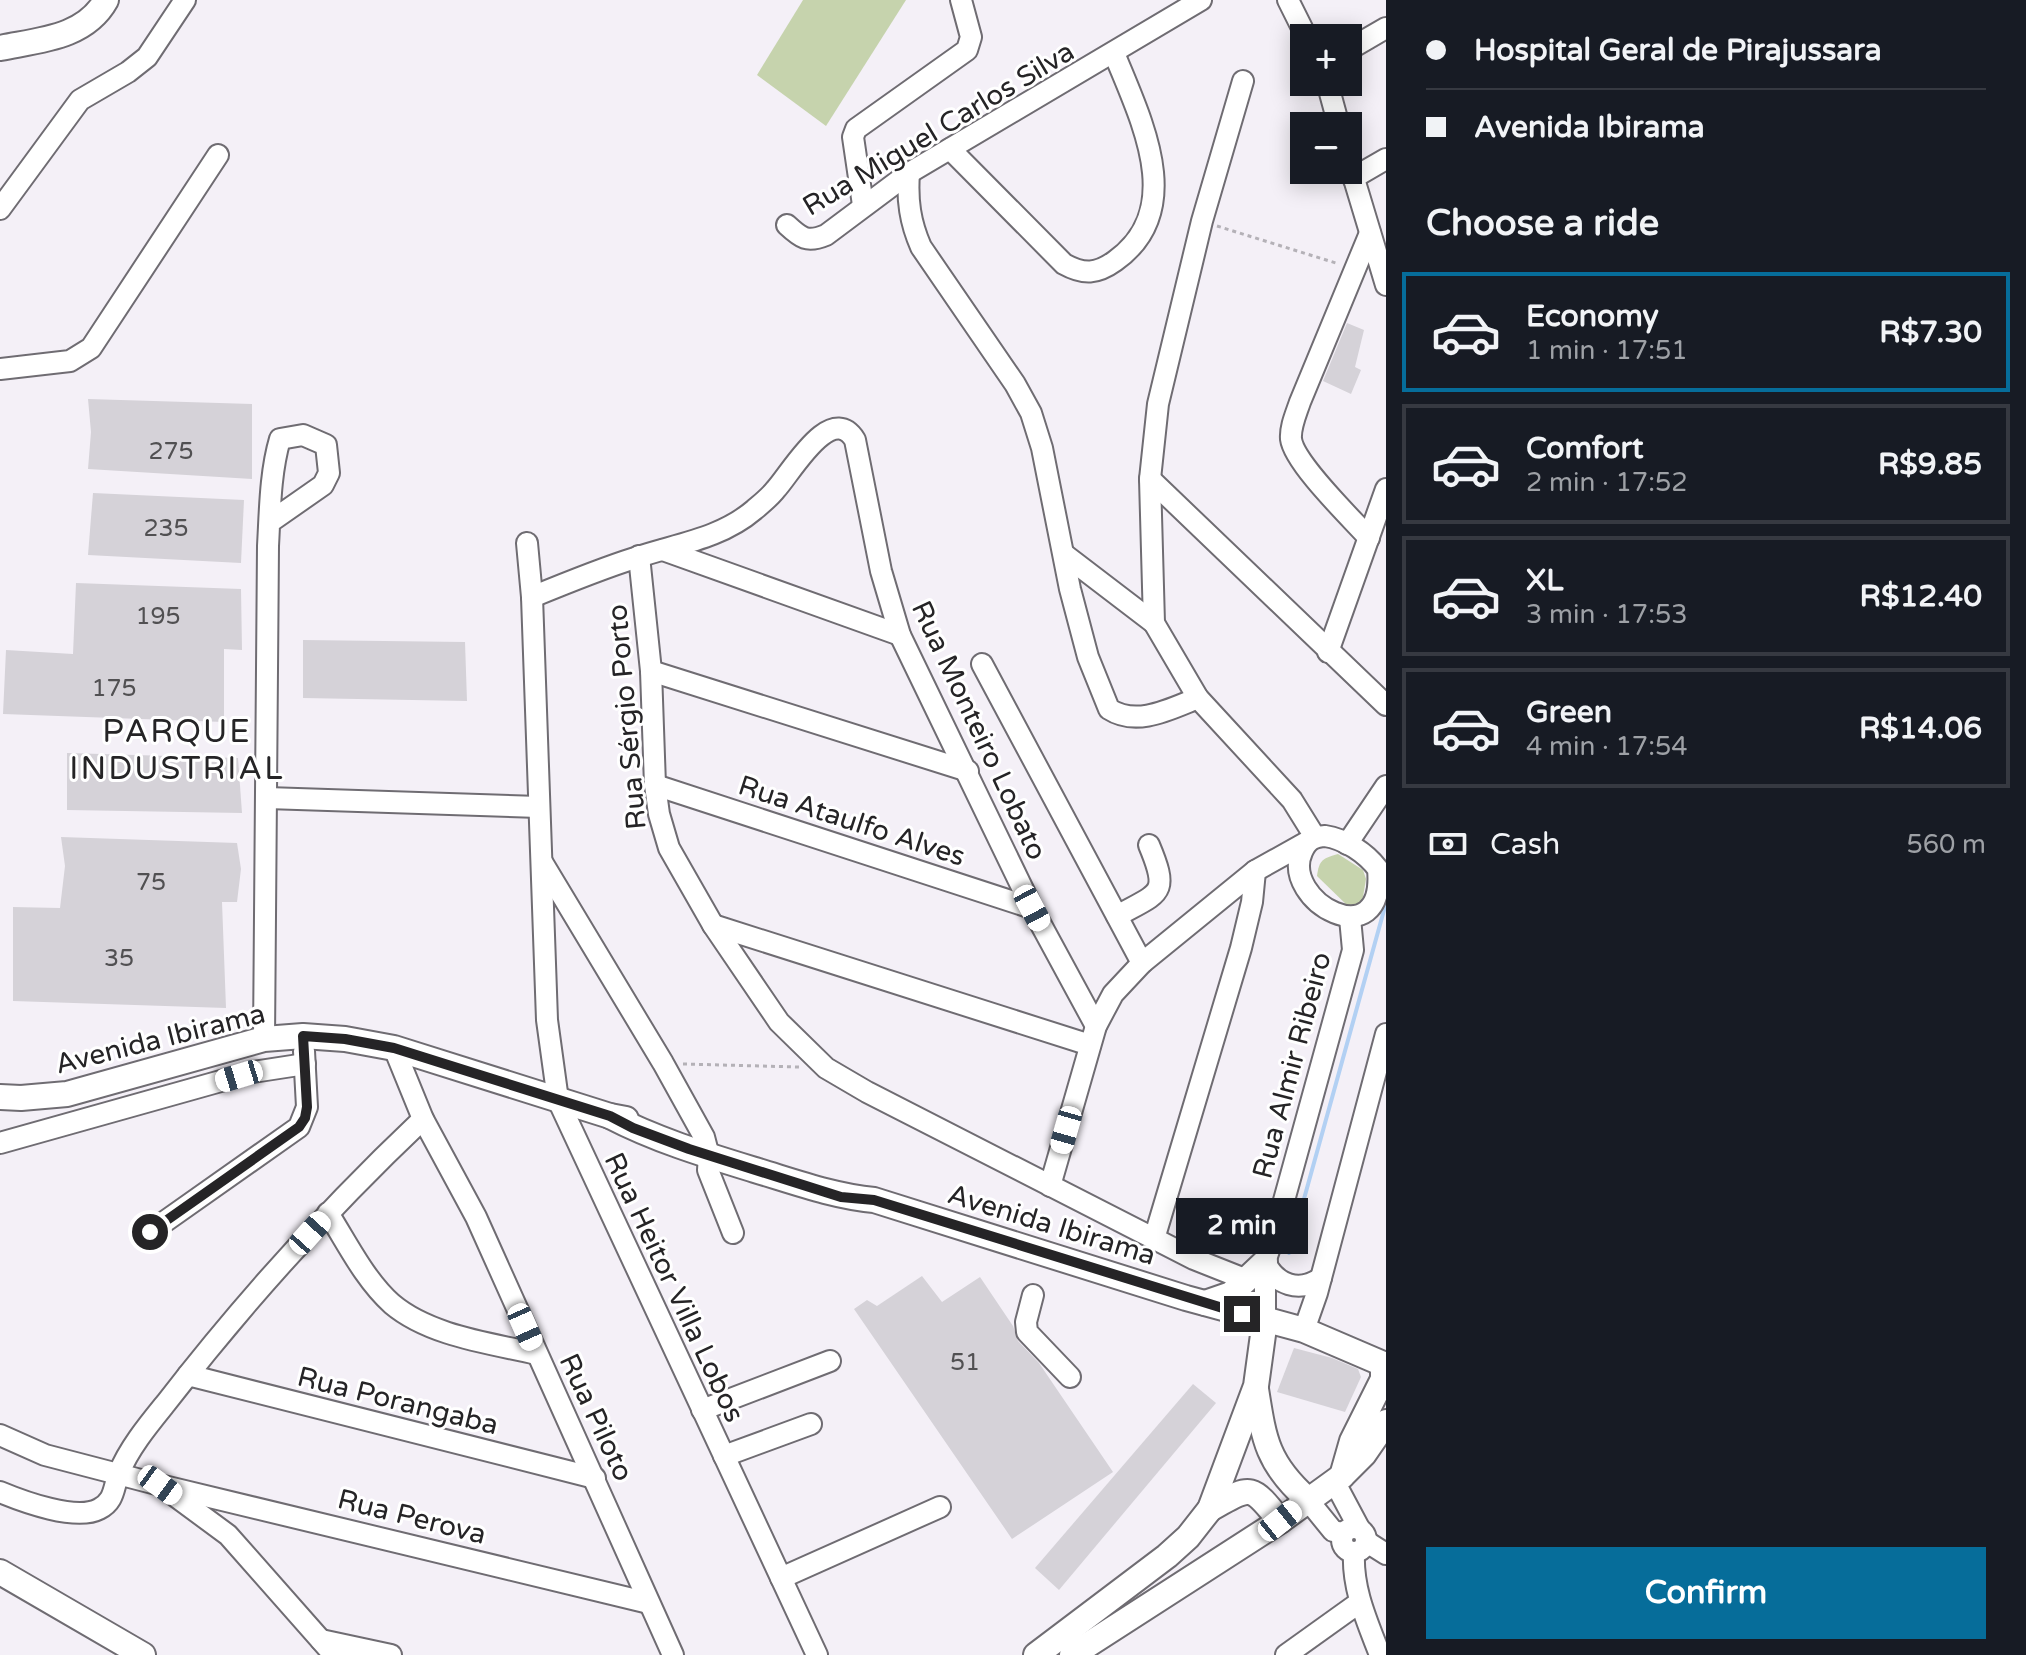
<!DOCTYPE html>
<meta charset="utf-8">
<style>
:root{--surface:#171b24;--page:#20242c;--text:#f1f3f6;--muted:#9ea1a6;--line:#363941;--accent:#066d9a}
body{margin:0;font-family:"Varela Round",sans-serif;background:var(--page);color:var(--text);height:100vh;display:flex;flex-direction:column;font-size:30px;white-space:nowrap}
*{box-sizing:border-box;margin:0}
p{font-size:26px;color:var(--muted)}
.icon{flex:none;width:44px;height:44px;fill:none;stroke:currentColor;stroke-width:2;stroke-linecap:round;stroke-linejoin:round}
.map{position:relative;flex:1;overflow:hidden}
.panel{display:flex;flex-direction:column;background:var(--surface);width:640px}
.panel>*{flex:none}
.hud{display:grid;align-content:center;height:176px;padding:0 40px;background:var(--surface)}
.tools{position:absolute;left:1290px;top:24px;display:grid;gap:16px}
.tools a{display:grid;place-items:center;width:72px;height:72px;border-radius:0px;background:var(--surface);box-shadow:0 4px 20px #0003;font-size:40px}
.end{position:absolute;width:36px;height:36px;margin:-18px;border:10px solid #252426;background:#fff;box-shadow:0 0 0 4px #fff}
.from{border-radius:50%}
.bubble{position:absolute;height:56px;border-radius:0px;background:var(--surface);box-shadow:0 4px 20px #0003;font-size:26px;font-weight:700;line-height:56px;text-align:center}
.car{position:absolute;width:24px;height:48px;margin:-24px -12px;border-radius:10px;box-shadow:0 0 6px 2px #0007;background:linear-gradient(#fff 24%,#345 0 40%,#fff 0 76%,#345 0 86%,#fff 0)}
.hud b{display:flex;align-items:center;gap:28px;height:76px;font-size:30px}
.hud b+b{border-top:2px solid var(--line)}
.hud i{width:20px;height:20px;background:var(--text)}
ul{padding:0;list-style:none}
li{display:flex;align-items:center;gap:24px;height:120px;margin:0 16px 12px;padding:0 24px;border:4px solid var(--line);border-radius:0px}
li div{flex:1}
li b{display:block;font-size:30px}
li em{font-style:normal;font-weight:700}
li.on{border-color:var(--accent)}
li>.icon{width:72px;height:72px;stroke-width:1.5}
h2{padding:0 40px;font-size:36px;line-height:96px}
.pay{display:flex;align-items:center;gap:20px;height:88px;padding:0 40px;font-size:30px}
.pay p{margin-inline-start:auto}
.primary-button{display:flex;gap:16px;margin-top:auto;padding:16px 40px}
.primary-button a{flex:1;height:92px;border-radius:0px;background:var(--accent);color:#fff;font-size:32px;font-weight:700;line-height:92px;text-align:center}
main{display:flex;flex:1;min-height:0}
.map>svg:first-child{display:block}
.green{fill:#c6d3ad}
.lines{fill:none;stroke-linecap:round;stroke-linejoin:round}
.stream{stroke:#b2d0f3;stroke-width:4}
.building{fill:#d5d2d8}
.minor-casing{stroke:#6f6c72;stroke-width:24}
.major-casing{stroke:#6f6c72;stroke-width:28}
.path{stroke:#b4b1b7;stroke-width:3;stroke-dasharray:4 4;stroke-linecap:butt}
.minor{stroke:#fff;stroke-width:20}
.major{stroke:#fff;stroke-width:24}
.route{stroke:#252426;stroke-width:10}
.labels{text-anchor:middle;stroke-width:6;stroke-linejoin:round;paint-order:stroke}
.number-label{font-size:24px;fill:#515052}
.street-label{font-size:28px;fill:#252426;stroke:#fff}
.quarter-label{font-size:32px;letter-spacing:2px;fill:#252426;stroke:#fff}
</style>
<main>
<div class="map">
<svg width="1386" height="1655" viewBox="0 0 1386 1655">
<rect width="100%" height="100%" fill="#f4f0f7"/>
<g class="green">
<polygon points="803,0 906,0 826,126 757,75"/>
<path d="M1338 854 1363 870 1366 879 1362 903 1352 910 1317 876C1319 860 1323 858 1338 854Z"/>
</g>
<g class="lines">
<polyline class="stream" points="1289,1253 1386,903"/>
</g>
<g class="building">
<polygon points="1347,323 1364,330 1355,367 1361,370 1351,394 1323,381"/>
<polygon points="88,399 252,404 252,479 88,469 91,432"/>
<polygon points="93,493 244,500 241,563 88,555"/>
<polygon points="76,583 241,589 242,650 224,649 224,722 3,714 6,650 73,654"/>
<polygon points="303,640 465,642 467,701 303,698"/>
<polygon points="67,753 238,758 242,813 67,810"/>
<polygon points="61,837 237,843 241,869 237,902 222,902 226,1008 13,1001 13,907 60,908 65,866"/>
<polygon points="922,1276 942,1302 980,1277 1013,1326 1018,1341 1039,1363 1113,1472 1012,1539 854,1309 867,1300 877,1306"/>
<polygon points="1294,1348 1332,1358 1358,1369 1361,1377 1345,1412 1277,1392"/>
<polygon points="1193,1384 1216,1403 1059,1590 1035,1568"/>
</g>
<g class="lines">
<defs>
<g id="minor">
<polyline points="1288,0 1307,38"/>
<polyline points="1348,50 1386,28"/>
<polyline points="1243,81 1202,221 1158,404 1150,479 1154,623 1198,698 1292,800 1315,837"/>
<polyline points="1327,82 1339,126"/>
<path d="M950 149 1064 264C1084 275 1097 274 1115 261 1188 209 1140 118 1114 53"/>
<polyline points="1348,159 1386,285"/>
<path d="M909 173C907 200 910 222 921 247L1015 384 1031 413 1042 448 1070 589 1088 657 1109 709C1137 727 1170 709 1198 698"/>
<polyline points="1353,178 1386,159"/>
<polyline points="863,205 853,137 856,129 967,50 971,37 961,0"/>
<polyline points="0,209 80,100 128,72 147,57 185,0"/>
<path d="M787 225C801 238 807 243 826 235L909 173 1201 0"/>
<polyline points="0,369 70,361 91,348 218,155"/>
<polyline points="1150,479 1386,705"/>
<path d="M1369 538C1351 518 1294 463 1291 439 1290 427 1296 414 1300 402L1370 233"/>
<polyline points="527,543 532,597 547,1020 558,1100 817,1655"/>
<polyline points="663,550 900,635"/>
<polyline points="1065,555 1154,623"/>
<polyline points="639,556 651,671 655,785 659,814 669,848 713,925 779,1022 826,1068 867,1092 1194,1259 1247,1280"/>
<path d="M532 597C566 583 600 569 635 558 676 544 720 539 754 510 761 504 770 497 776 489 791 473 831 401 855 440L881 571 900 635 1032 908 1096 1026"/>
<polyline points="1328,652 1386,489"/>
<polyline points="982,664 1142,963"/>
<polyline points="651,671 968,771"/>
<polyline points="655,785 1032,908"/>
<polyline points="267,798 539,807"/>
<path d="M1325 836C1345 839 1366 853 1378 869 1386 959 1280 901 1302 852 1307 840 1313 837 1325 836Z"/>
<polyline points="1347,844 1386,786"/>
<polyline points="542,862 663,1063 704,1137 709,1156 708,1170 733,1233"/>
<path d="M1117 916C1160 892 1170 895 1149 845"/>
<polyline points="713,925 1090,1045"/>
<path d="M264 1039 268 546C270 511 270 473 280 439L303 435 326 445 329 473 323 485 270 522"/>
<polyline points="394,1048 423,1119 476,1217 673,1655"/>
<polyline points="0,1143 253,1072 305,1064"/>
<polyline points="1050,1186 1096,1026 1113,994 1142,963 1255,871 1307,842"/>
<path d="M328 1213C347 1243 365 1280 392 1304 430 1336 490 1343 537 1354"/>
<polyline points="150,1232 299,1127 307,1107 304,1051"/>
<polyline points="1154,1239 1241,948 1252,902 1255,871"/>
<path d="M1265 1262C1276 1285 1299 1293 1321 1278"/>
<polyline points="1033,1295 1026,1322 1027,1332 1070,1377"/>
<polyline points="1265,1320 1265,1262 1275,1233 1353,950 1350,918"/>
<polyline points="1304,1330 1317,1293 1386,1034"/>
<polyline points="188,1375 595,1478"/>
<polyline points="702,1410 830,1361"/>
<polyline points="0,1435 45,1455 160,1485 649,1603"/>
<polyline points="724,1456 811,1424"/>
<polyline points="1334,1481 1359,1528"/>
<polyline points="167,1490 228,1535 334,1655"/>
<path d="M0 1492C24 1502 76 1521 99 1509 115 1501 113 1488 119 1473 129 1448 149 1424 166 1403 244 1302 330 1207 423 1119"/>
<polyline points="1307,1499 1333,1531 1343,1533"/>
<circle cx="1354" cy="1540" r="12"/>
<polyline points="1367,1542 1386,1554"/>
<path d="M1354 1552C1352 1589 1367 1621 1380 1655"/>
<polyline points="781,1578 940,1507"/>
<polyline points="321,1640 391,1655"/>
<polyline points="1286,1655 1360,1602"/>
</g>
<g id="major">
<path d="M0 48C39 40 85 38 106 0"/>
<polyline points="0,1097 21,1098 67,1094 264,1039 303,1036 345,1039 394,1048 610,1116 626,1119"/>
<path d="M610 1116C656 1140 706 1155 755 1170 795 1182 833 1196 874 1200L1186 1298 1304 1330 1381 1363 1383 1365V1379L1352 1441 1342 1476"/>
<polyline points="1205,1303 1231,1294 1265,1262"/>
<path d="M1256 1389C1264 1440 1267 1463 1307 1499"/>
<path d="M1210 1509C1251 1486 1250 1483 1280 1521"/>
<polyline points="0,1572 143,1655"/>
<polyline points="1036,1655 1167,1556 1188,1537 1210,1509 1256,1386 1265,1320"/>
<polyline points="1072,1655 1280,1521 1342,1476 1364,1454 1386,1422"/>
</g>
</defs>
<use href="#minor" class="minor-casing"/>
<use href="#major" class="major-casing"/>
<g class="path">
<polyline points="1217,226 1339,264"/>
<polyline points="683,1064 799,1067"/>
</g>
<use href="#minor" class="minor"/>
<use href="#major" class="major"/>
</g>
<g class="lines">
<polyline class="route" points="150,1232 299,1127 305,1118 307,1107 303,1036 345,1039 394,1048 610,1116 633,1128 689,1149 841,1197 874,1200 1242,1314"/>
</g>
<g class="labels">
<g class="number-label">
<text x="171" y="459">275</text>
<text x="166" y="536">235</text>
<text x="158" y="624">195</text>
<text x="114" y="696">175</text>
<text x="151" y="890">75</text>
<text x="119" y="966">35</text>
<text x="965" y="1370">51</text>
</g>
<g class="street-label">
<text transform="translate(938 128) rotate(-31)" y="10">Rua Miguel Carlos Silva</text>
<text transform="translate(626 717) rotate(-95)" y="10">Rua Sérgio Porto</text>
<text transform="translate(980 730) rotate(65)" y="10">Rua Monteiro Lobato</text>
<text transform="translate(852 820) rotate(18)" y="10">Rua Ataulfo Alves</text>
<text transform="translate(160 1038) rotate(-14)" y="10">Avenida Ibirama</text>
<text transform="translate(1291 1065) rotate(-75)" y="10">Rua Almir Ribeiro</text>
<text transform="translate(1052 1224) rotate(17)" y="10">Avenida Ibirama</text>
<text transform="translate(675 1287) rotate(65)" y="10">Rua Heitor Villa Lobos</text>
<text transform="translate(398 1400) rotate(14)" y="10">Rua Porangaba</text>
<text transform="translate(597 1417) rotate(65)" y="10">Rua Piloto</text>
<text transform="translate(412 1516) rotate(14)" y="10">Rua Perova</text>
</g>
<g class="quarter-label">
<text x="177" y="742">PARQUE<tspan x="177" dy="37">INDUSTRIAL</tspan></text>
</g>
</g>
</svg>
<div class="tools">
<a>+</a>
<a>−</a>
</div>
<i class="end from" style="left:150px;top:1232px"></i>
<i class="end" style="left:1242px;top:1314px"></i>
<div class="bubble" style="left:1176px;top:1198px;width:132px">2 min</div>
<i class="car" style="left:1032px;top:908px;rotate:152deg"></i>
<i class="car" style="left:239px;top:1076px;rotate:253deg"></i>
<i class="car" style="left:1066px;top:1130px;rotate:196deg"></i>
<i class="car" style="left:310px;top:1233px;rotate:42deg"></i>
<i class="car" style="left:525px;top:1327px;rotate:156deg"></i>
<i class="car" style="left:160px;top:1485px;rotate:126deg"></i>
<i class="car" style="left:1280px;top:1521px;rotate:51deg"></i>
</div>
<section class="panel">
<div class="hud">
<b><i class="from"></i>Hospital Geral de Pirajussara</b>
<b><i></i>Avenida Ibirama</b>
</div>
<h2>Choose a ride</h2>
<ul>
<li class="on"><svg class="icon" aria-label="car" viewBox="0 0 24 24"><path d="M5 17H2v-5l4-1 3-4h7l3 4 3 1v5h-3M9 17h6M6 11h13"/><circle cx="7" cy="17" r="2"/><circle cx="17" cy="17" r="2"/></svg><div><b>Economy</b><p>1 min · 17:51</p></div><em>R$7.30</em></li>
<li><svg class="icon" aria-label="car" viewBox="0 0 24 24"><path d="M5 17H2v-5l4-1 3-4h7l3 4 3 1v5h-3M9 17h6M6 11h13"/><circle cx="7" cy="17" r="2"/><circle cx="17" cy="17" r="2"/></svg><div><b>Comfort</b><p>2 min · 17:52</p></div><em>R$9.85</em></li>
<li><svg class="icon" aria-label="car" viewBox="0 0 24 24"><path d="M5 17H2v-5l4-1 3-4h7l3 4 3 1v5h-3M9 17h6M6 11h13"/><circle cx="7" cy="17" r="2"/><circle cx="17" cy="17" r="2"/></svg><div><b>XL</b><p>3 min · 17:53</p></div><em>R$12.40</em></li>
<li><svg class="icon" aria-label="car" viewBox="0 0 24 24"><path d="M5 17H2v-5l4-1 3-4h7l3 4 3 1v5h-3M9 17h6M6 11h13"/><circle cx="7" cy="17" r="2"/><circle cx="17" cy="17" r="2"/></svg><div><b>Green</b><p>4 min · 17:54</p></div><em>R$14.06</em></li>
</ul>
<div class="pay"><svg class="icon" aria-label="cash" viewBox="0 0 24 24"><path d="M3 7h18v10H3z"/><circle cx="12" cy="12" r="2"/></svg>Cash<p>560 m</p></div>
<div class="primary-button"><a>Confirm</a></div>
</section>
</main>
